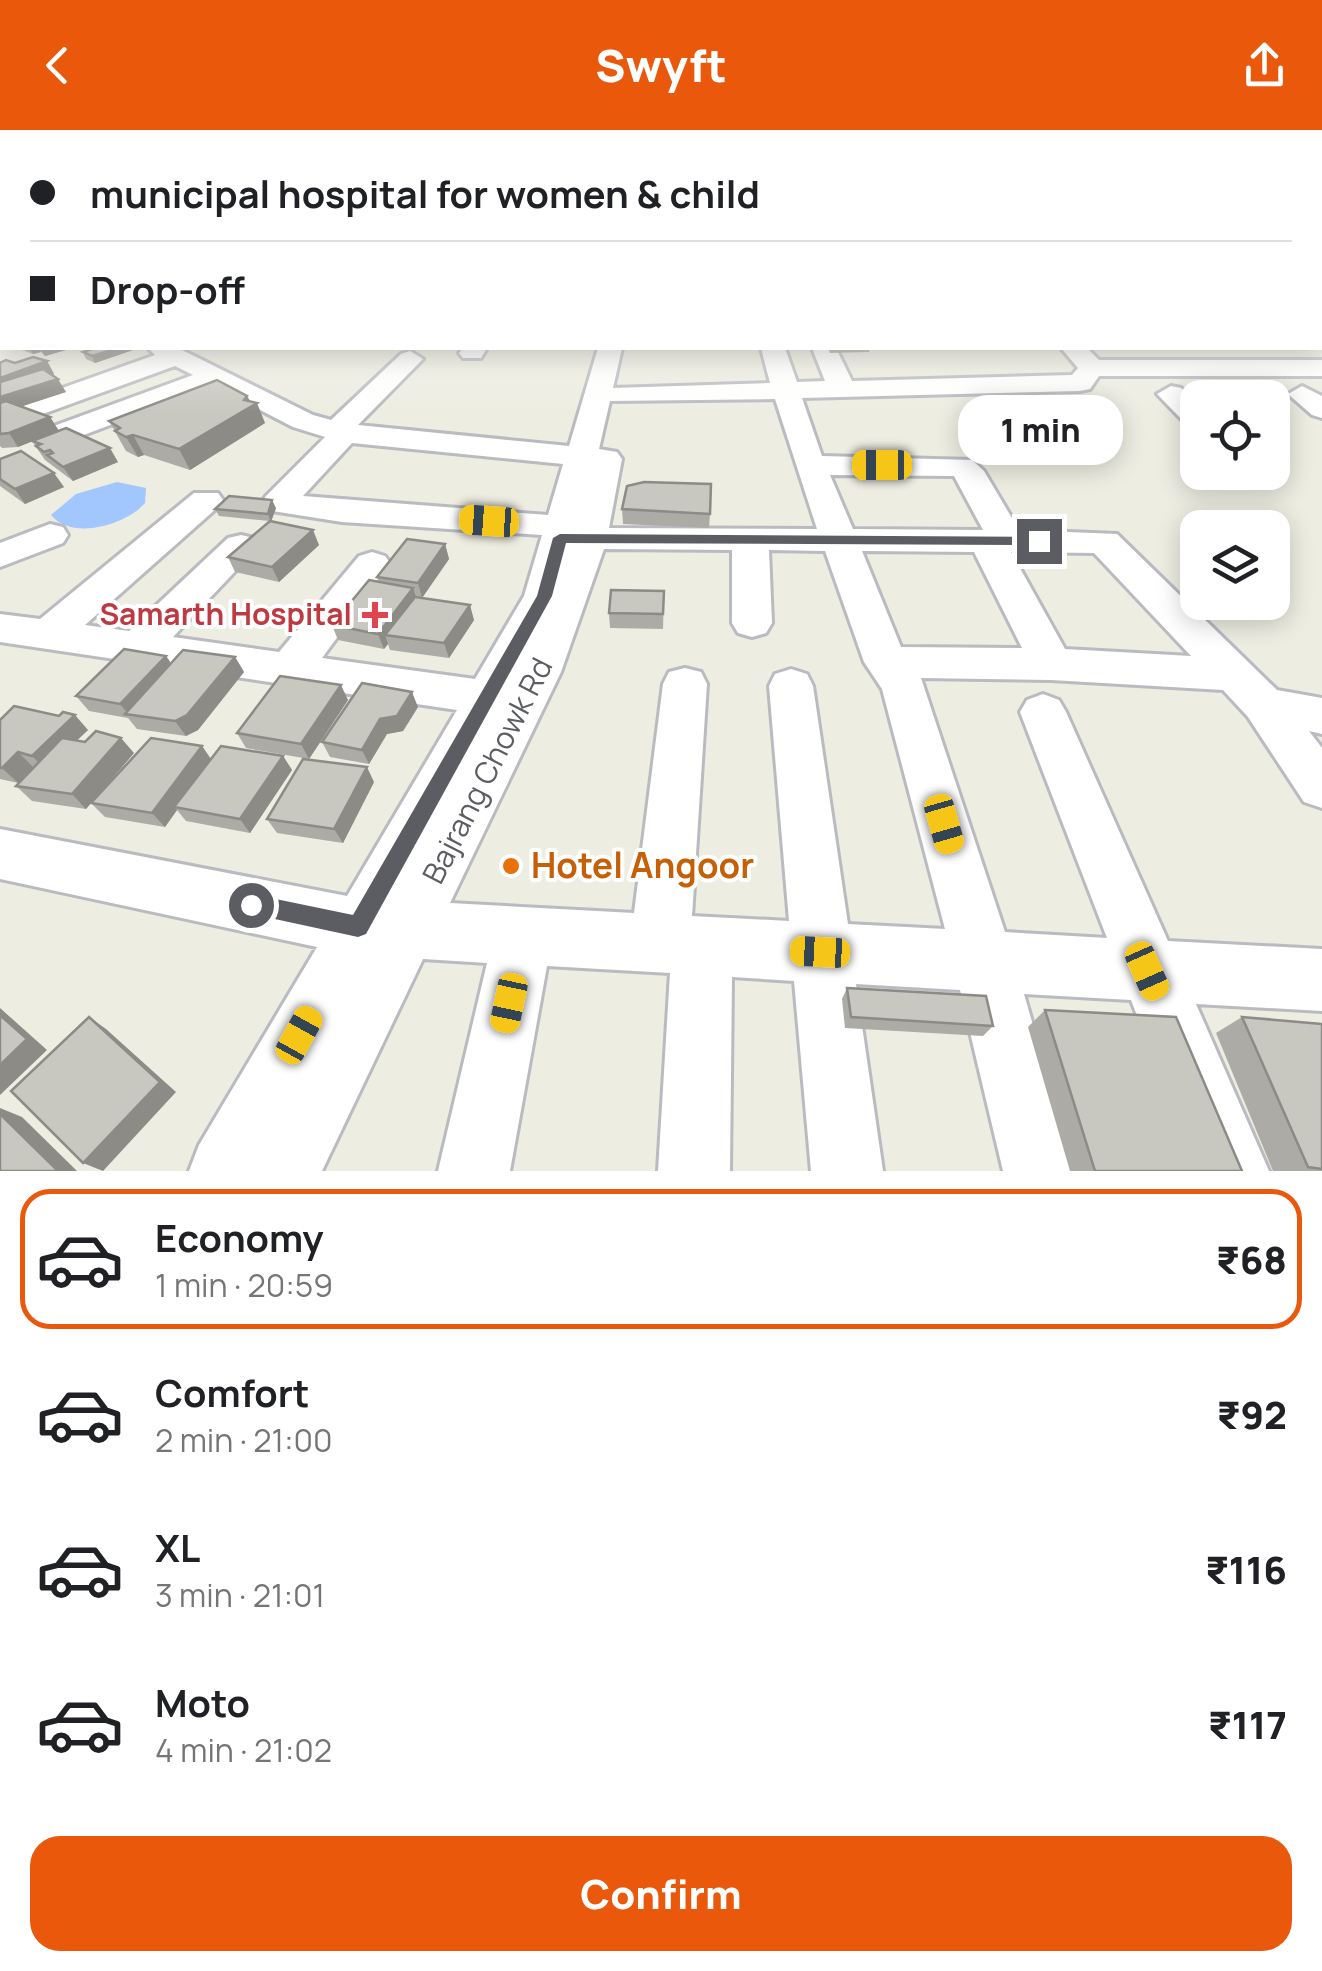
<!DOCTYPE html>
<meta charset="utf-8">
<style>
:root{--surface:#fff;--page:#f6f6f6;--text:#202124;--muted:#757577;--line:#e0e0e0;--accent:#ea580c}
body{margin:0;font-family:Manrope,sans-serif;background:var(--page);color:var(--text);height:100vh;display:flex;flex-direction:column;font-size:38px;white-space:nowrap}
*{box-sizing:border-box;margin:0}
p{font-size:32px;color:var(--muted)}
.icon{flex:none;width:55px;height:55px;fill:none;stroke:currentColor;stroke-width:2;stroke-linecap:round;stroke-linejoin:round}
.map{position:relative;height:1041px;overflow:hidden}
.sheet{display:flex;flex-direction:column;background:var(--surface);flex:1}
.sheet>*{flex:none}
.top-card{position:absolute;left:0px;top:0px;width:1322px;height:220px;box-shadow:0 5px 25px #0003;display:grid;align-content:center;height:220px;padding:0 30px;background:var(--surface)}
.tools{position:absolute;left:1180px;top:250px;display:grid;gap:20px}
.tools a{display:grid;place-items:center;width:110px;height:110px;border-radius:20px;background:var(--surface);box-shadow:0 5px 25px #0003;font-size:50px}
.end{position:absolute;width:45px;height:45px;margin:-22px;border:12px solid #5b5d63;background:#fff;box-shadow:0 0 0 5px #fff}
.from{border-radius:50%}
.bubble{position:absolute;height:70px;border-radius:30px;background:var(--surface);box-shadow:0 5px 25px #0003;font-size:32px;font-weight:800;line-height:70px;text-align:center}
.car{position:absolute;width:30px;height:60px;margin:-30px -15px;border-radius:12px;box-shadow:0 0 8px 2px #0007;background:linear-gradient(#f5c518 24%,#345 0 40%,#f5c518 0 76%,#345 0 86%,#f5c518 0)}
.top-card b{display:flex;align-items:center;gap:35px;height:95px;font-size:38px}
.top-card b+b{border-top:2px solid var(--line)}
.top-card i{width:25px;height:25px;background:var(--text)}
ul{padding:18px 0 0;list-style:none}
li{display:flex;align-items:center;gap:30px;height:140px;margin:0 20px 15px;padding:0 10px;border:5px solid transparent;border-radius:30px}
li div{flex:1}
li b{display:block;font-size:38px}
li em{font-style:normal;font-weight:800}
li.on{border-color:var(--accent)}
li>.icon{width:90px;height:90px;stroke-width:1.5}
.cta{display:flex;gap:20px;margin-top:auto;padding:20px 30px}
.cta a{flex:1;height:115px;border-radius:30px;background:var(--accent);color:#fff;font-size:40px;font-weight:800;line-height:115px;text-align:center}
header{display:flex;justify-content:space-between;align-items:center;height:130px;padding:0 30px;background:var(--accent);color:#fff;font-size:45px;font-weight:800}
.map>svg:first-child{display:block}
.water{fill:#a2c6fe}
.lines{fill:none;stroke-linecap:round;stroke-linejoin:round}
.minor-casing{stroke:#babbc1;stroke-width:6}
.minor{fill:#fff;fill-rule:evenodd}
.wall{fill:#acaba5}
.shaded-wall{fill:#8c8b86}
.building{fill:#c8c7c0;stroke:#8c8b86;stroke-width:2.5}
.route{fill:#5b5d63}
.health-dot{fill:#e0444e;stroke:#fff;stroke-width:4}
.food-dot{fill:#e8710a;stroke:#fff;stroke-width:4}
.labels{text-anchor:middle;stroke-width:8;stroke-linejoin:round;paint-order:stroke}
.health-label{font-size:30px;font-weight:bold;fill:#be3a42;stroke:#fff;text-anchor:end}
.street-label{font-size:30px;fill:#5b5d63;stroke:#fff}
.near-food-label{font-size:35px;font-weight:bold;fill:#c56008;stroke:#fff;text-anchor:start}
</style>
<header><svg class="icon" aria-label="back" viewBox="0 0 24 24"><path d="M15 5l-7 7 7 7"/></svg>Swyft<svg class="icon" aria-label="share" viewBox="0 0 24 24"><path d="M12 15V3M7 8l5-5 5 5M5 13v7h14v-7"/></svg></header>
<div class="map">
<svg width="1322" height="1041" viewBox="0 0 1322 1041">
<rect width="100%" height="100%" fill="#edede2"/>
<path class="water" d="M117 352 146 358 145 373C126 395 72 411 51 385L76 364Z"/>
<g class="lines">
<defs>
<g id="minor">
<rect x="1320" y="137" width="2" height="11"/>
<polygon points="1320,172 1322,173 1322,187 1320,186"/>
<path d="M148 218H178L313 285 331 290 401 224 410 221 423 229 358 295 569 316 598 218H622L613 258 770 253 761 218H785L797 252 825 251 812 218H836L852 251 1072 245 1078 238 1061 218H1087L1099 230H1322V246H1099L1090 259 1080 261 802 268 822 326 972 330 984 341 1019 400 1117 404 1277 560 1322 568V604L1309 601 1322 618V678L1304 672 1248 587 1223 560 1051 550 921 548 1005 802 1107 808 1020 582 1027 570 1043 564 1059 570 1066 582 1168 811 1322 819V881L1196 874 1269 1041H1197L1131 870 1024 864 1075 1041H1003L960 860 856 854 883 1041H811L794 851 732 847 730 1041H658L670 843 547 836 510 1041H438L487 833 423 829 322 1041H189L199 1015 317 817 0 749V699L347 766 457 580 0 512V484L40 489 194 363H218L223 370 218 377 85 495 129 501 228 408 241 405 254 408 259 416 173 507 279 522 359 426 372 422 385 426 391 434 322 528 475 549 524 466 542 405 342 392 266 380 261 373 266 366 325 307 293 297 214 256 73 309H51L47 303 51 297 193 245 175 236 29 289H9L5 283 9 277 155 225ZM775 269 817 399 609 398 622 329 617 322 599 319 610 271ZM352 313 563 334 548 385 303 366ZM830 345 954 346 983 400 853 399ZM604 419 732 420V493L738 503 752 507 766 503 772 493 769 420 825 421 864 532 882 559 945 799 848 794 813 556 807 544 791 539 775 544 769 556 789 791 692 786 707 554 701 542 685 538 669 542 663 554 634 783 450 773 561 542ZM862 421 974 422 1022 518 901 517ZM1011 422 1094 423 1191 526 1065 519Z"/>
<polygon points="463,218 487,218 481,228 463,228 459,223"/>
<polygon points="1171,256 1181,258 1198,274 1198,299 1188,296 1157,264"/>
<polygon points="1302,256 1322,266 1322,288 1312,285 1288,264"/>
<polygon points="50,394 63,397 68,405 63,413 0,437 0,413"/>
</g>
</defs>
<use href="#minor" class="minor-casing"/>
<use href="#minor" class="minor"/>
</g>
<g class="wall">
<polygon points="17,218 73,218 45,226 41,222 33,224"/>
<polygon points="86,218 135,218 136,219 95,233 86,229 83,222 88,221"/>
<polygon points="828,218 870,218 869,222 830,223"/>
<polygon points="47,231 54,244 53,245 66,262 21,276 50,287 59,301 118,332 73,351 45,330 32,311 18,317 2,318 0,316 0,233"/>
<polygon points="247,266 265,293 190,340 144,325 138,327 126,321 109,291"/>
<polygon points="0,329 64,357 25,374 0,356"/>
<polygon points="276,378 271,391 319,415 279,452 235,442 228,427 270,391 219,386 215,379"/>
<polygon points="622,379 710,384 709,398 623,394"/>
<polygon points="445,414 449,429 422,468 474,490 449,528 390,520 388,514 384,519 338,510 332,495 379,452 377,447"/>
<polygon points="664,461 663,499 610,498 609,483"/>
<polygon points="166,526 171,533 235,527 244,542 198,600 186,606 137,599 128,588 89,581 76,566"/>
<polygon points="348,570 309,629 246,618 237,603"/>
<polygon points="418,577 403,601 387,604 369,634 330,627 322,612"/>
<polygon points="0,590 88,600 77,610 134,623 92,672 202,616 211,629 283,626 292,640 250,703 186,691 177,680 165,697 105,687 91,673 86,679 32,671 16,656 33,637 18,653 0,649"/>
<polygon points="374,652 343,713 277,703 267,689"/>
<polygon points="847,858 993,896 983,906 845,898 842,869"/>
<polygon points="1045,880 1242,1041 1070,1041 1028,897"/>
<polygon points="1242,887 1322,894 1322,1041 1273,1041 1216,903"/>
</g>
<g class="shaded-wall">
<polygon points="29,218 39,218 41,222 33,224"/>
<polygon points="40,218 73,218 45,226"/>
<polygon points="118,218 135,218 136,219 95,233 92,226"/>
<polygon points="47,231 54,244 0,265 0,248"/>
<polygon points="58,249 66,262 5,282 0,274 0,267"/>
<polygon points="247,266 252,276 257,273 265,293 190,340 179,319"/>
<polygon points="50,287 59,301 18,317 9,303"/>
<polygon points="133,305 144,325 138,327 126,307"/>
<polygon points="110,318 118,332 73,351 63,337"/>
<polygon points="54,343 64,357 25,374 15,359"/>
<polygon points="272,370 276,378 271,392 268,384"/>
<polygon points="313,400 319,415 279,452 272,437"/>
<polygon points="445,414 449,429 422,468 418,453"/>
<polygon points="413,458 418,473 385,505 388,514 384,519 378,504"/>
<polygon points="470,475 474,490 449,528 444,513"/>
<polygon points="166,526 176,541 129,585 120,574"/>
<polygon points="235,527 244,542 198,600 186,606 175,591"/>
<polygon points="341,555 348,570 309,629 301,614"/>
<polygon points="412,562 418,577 403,601 387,604 369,634 362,620 380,589"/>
<polygon points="75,585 88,600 46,640 32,626"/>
<polygon points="121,608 134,623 86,679 72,664"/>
<polygon points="202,616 212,631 174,677 177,680 165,697 152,683"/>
<polygon points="18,622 33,637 18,653 2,638"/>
<polygon points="283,626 292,640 250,703 240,689"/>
<polygon points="367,637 374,652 343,713 334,699"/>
<polygon points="0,878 47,920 0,965"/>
<polygon points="89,887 106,899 176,962 103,1041 83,1033"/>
<polygon points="0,978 22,987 77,1041 58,1041 0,984"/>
</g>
<g class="building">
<polygon points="89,218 118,218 92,226 83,222 92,219"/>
<polygon points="33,227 47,231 0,248 0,233 6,230 15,233"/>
<polygon points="43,239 58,249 0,267 0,252"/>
<polygon points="217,250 247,266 244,270 257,273 179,319 133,305 126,307 115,301 120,298 109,291"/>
<polygon points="6,271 50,287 9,303 0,304 0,273"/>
<polygon points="66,298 110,318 63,337 47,325 53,323 50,320 44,322 36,316 41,314 32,311"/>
<polygon points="21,321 54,343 15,359 0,349 0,329"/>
<polygon points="644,352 711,354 710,384 622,379 627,356"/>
<polygon points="229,366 272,370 268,384 215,379"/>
<polygon points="270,391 313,400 272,437 228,427"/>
<polygon points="407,409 445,414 418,453 377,447"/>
<polygon points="369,450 413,458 378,504 332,495"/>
<polygon points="611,460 664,461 663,484 609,483"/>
<polygon points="415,467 470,475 444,513 385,505"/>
<polygon points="124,519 166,526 120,574 76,566"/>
<polygon points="183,520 235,527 187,585 175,591 125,584"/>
<polygon points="280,546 341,555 301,614 237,603"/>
<polygon points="362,553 412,562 397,586 380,589 362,620 322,612"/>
<polygon points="14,576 59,586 63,582 75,585 32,626 18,622 2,638 0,638 0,590"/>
<polygon points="96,601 121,608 72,664 16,656 62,608 85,612"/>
<polygon points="151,608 202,616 152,683 91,673"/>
<polygon points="221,616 283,626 240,689 174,677"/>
<polygon points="303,629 367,637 334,699 267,689"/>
<polygon points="847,858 986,866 993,896 851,887"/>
<polygon points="1045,880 1176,887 1242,1041 1095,1041"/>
<polygon points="0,885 27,909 0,935"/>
<polygon points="89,887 160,952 83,1033 11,961"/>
<polygon points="1242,887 1322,894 1322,1039 1308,1037"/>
<polygon points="0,984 58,1041 0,1041"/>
</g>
<linearGradient id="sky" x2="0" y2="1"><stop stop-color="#8cbbf1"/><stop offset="0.48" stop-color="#f7f7f2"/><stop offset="1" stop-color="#f7f7f2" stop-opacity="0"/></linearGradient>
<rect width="1322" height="283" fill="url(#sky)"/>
<polygon class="route" points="560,404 1039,407 1046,411 1039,415 566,413 552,466 366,804 358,807 243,782 240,775 243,767 251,764 353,785 537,466 553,408"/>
<path class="health-dot" d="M370 470h10v10h10v10h-10v10h-10v-10h-10v-10h10z"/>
<circle class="food-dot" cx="511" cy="736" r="10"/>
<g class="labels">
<g class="health-label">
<text x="352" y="495">Samarth Hospital</text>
</g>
<g class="street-label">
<text transform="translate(488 641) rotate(-63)" y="10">Bajrang Chowk Rd</text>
</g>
<g class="near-food-label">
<text x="531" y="748">Hotel Angoor</text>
</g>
</g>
</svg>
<div class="tools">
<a><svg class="icon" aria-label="locate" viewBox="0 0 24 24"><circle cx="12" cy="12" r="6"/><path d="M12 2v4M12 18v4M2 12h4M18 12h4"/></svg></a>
<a><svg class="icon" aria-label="layers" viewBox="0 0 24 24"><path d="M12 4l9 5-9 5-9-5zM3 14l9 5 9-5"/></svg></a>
</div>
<i class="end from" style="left:251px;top:775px"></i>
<i class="end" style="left:1039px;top:411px"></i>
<div class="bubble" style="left:958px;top:265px;width:165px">1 min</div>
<i class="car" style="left:882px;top:335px;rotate:270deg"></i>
<i class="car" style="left:489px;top:391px;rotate:274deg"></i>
<i class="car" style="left:944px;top:694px;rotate:164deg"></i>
<i class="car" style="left:820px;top:822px;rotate:273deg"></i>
<i class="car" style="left:1147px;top:841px;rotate:156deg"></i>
<i class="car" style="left:509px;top:873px;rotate:192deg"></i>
<i class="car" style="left:299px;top:905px;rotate:29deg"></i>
<div class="top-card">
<b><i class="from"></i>municipal hospital for women &amp; child</b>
<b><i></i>Drop-off</b>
</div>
</div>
<section class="sheet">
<ul>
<li class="on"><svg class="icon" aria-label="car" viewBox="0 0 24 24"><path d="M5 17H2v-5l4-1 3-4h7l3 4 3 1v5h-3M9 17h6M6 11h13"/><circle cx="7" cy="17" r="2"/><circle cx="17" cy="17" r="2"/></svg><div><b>Economy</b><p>1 min · 20:59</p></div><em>₹68</em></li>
<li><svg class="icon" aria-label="car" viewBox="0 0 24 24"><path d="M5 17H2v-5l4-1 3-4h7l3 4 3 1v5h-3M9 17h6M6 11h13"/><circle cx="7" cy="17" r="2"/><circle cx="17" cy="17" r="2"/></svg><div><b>Comfort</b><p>2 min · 21:00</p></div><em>₹92</em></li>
<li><svg class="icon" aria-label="car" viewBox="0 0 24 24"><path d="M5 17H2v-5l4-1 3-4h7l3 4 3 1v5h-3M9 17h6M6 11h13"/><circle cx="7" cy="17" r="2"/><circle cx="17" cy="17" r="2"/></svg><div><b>XL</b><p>3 min · 21:01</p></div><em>₹116</em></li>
<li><svg class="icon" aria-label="car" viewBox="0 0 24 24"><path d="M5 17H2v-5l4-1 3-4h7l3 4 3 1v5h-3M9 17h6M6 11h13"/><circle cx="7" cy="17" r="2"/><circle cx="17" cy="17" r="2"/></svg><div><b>Moto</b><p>4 min · 21:02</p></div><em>₹117</em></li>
</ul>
<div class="cta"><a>Confirm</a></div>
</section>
